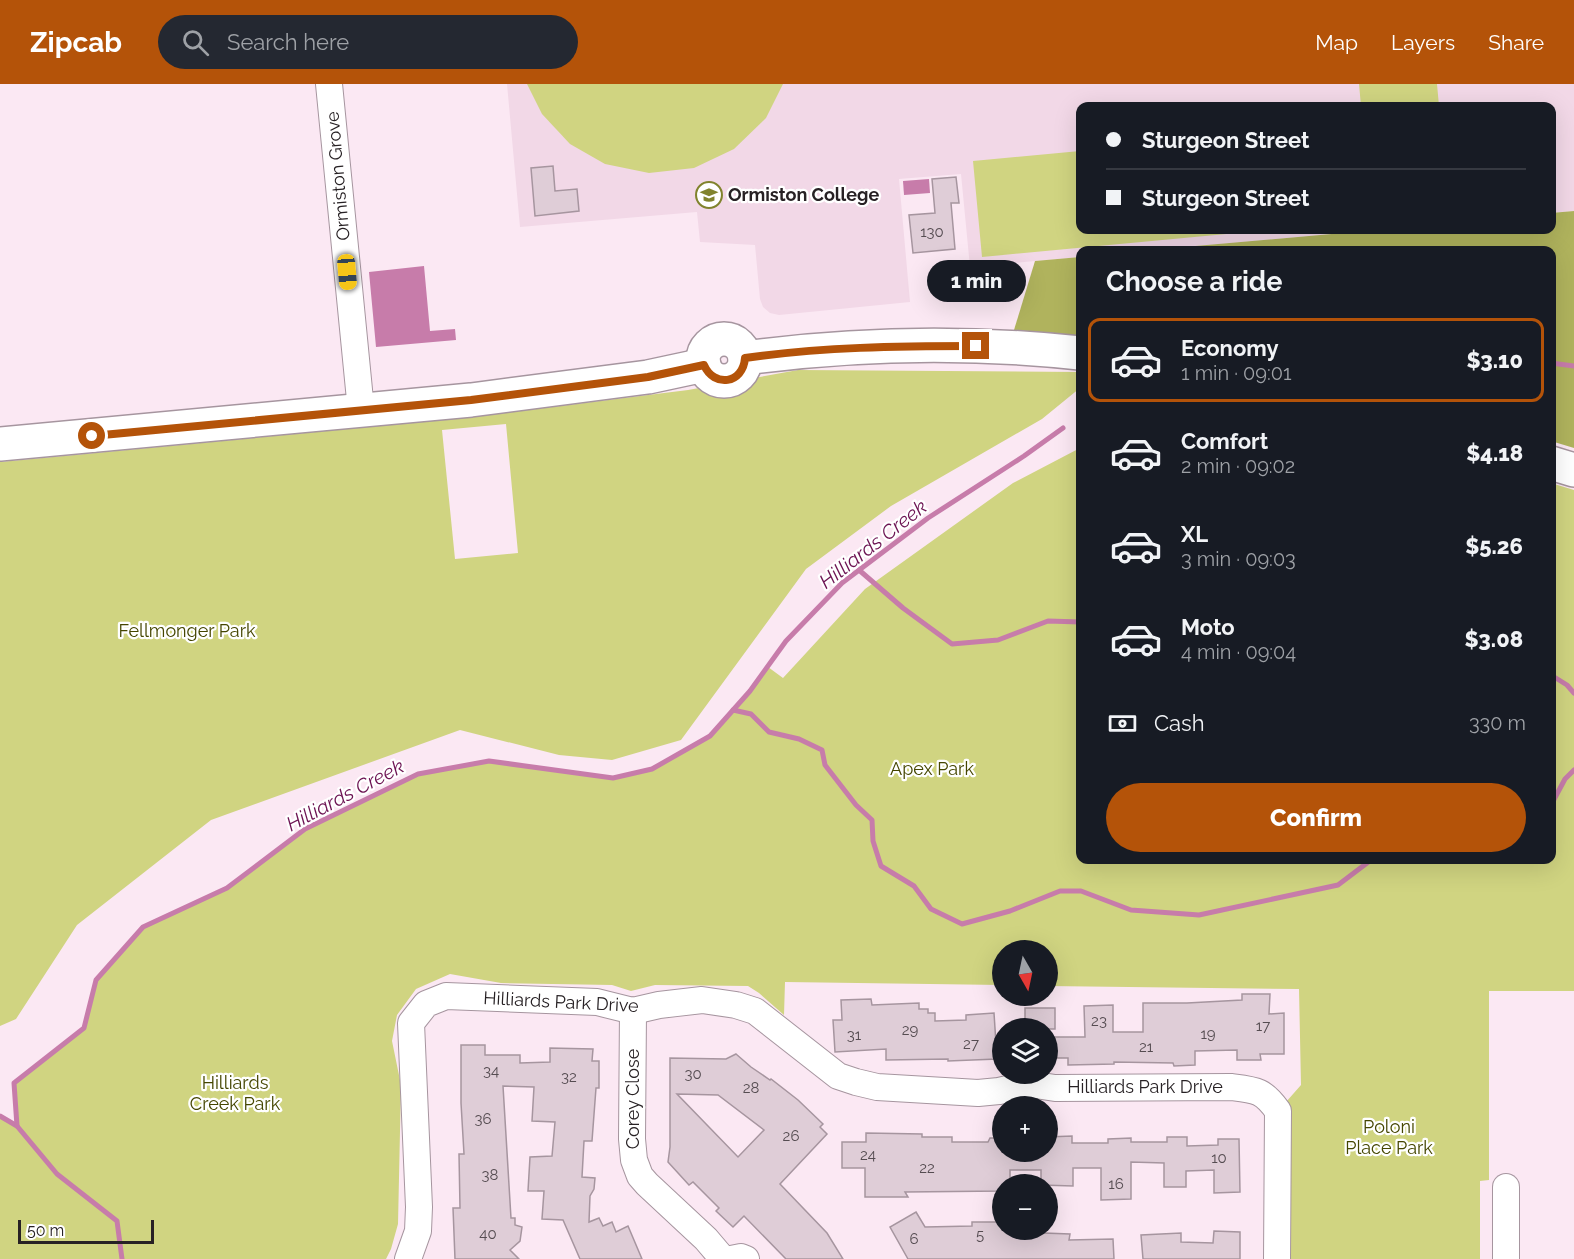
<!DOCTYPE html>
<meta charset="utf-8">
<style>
:root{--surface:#171b24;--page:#242831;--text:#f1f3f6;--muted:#9ea1a6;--line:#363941;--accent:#b45309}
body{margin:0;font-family:Raleway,sans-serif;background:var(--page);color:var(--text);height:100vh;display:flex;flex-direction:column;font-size:22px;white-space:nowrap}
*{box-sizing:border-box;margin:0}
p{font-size:20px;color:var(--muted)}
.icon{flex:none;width:33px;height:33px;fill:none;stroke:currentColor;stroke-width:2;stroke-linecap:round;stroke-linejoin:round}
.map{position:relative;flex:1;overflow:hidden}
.details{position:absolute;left:1076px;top:162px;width:480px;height:618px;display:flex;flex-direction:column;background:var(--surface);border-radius:12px;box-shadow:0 6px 24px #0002}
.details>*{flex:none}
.guide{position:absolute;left:1076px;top:18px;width:480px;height:132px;border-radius:12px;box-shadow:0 6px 24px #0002;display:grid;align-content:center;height:132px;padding:0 30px;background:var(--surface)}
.needle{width:39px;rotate:171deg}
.tools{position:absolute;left:992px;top:856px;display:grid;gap:12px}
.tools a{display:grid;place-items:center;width:66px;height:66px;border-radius:50%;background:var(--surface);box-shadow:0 6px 24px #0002;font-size:30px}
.scale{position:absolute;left:18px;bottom:15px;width:136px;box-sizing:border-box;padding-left:6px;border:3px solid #272124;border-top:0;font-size:16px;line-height:21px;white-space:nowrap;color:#272124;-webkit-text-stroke:4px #fff;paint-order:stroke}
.end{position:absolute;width:27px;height:27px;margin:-14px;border:8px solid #b45309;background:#fff;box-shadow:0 0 0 3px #fff}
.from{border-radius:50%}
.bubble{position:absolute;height:42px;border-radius:21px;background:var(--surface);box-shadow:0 6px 24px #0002;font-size:20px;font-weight:800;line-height:42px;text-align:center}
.car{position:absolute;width:18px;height:36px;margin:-18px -9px;border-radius:8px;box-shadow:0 0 4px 2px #0007;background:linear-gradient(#f5c518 24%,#345 0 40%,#f5c518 0 76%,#345 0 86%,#f5c518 0)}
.guide b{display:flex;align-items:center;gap:21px;height:57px;font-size:22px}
.guide b+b{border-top:2px solid var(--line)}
.guide i{width:15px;height:15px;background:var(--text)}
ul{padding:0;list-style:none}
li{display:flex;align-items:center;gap:18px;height:84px;margin:0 12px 9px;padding:0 18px;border:3px solid transparent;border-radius:12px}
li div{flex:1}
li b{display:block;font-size:22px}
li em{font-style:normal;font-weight:800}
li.current{border-color:var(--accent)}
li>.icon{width:54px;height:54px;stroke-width:1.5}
h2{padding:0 30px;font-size:27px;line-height:72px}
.pay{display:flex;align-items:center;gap:15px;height:66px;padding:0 30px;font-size:22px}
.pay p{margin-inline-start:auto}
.primary-button{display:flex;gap:12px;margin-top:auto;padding:12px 30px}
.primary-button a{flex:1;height:69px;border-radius:36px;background:var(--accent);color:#fff;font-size:24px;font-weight:800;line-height:69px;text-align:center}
header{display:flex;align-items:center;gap:36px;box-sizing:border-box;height:84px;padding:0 30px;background:var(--accent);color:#fff}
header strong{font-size:28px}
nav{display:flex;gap:33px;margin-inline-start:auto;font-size:21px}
.search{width:420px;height:54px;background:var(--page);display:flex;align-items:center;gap:15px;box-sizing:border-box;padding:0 21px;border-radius:33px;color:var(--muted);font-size:22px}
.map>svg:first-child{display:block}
.built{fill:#f2d8e7}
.green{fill:#d0d481;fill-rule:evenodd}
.forest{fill:#b0b35d}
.water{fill:#c77caa}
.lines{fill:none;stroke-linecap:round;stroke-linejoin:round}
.stream{stroke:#c77caa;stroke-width:5}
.building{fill:#dfcdd7;stroke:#a6959f;stroke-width:1.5;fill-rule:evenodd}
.minor-casing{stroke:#a6959f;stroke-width:28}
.major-casing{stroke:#a6959f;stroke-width:36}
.minor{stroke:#fff;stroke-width:26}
.major{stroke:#fff;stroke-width:33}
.route{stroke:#b45309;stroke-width:8}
.labels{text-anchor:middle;stroke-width:4.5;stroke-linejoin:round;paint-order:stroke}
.number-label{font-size:15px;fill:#554c51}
.street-label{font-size:18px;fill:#272124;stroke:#fff}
.poi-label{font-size:18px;font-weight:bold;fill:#272124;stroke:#fff;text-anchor:start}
.park-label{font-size:18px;fill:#454600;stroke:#fff}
.water-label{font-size:20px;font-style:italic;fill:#6c1252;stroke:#fff}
</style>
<header>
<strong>Zipcab</strong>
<div class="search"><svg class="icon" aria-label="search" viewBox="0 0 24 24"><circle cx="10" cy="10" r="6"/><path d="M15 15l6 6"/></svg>Search here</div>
<nav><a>Map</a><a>Layers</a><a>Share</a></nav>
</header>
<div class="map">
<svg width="1574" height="1175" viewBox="0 0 1574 1175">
<rect width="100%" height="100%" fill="#fbe8f3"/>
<polygon class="built" points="507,0 1574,0 1574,127 1551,129 1551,22 1080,22 1080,146 1376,146 1150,166 1080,166 1080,173 970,183 961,90 899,95 910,218 779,231 770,229 763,223 760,215 755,161 700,158 697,128 520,143"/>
<g class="green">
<polygon points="527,0 783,0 766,34 734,65 694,84 649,89 605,80 570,60 542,30"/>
<polygon points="1359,0 1437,0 1439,22 1361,22"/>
<polygon points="1080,67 1080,146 1269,146 982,173 973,77"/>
<path d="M798 286 1080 288V304L1042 335 891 422 806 485 681 656 612 676 559 671 460 646 211 736 77 841 16 935 0 942V378L473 333 688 306ZM506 340 518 469 455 475 442 346Z"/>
<polygon points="1080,364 1080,776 1551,776 1551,399 1574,406 1574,907 1489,907 1489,1096 1480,1097 1480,1175 1287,1175 1286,1018 1301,1001 1299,905 1047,902 1047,867 1002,867 1002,901 785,898 784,931 759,909 748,902 655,901 631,907 612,901 501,899 450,890 416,905 397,931 392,957 401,1001 398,1140 391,1165 386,1175 0,1175 0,1032 17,1042 14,999 84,944 96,896 143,843 227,804 305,745 418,690 489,677 613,693 652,685 710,652 750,607 768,583 783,594 865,505 1013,399"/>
</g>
<g class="forest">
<polygon points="1574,127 1574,364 1551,357 1551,166 1150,166 1376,146 1551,146 1551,129"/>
<polygon points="1080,173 1080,252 1014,246 1035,177"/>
</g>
<g class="water">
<polygon points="929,95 930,109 904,111 903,97"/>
<polygon points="424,182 430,247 455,245 456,256 376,263 369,188"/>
</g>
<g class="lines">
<g class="stream">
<polyline points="1551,279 1574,282"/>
<polyline points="859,486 903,524 952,560 998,556 1048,537 1080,538"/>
<polyline points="1551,591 1567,601 1574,609"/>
<polyline points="733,626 751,630 769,648 799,655 822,666 825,681 856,721 872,736 873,757 881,782 914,802 931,825 962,840 1010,827 1060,807 1081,807 1131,826 1199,831 1338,801 1371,776"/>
<polyline points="1551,721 1565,695 1574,686"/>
<polyline points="0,1032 17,1042"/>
<polyline points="122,1175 117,1137 57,1090 17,1042 14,999 84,944 96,896 143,843 227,804 305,745 418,690 489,677 613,694 652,685 710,652 750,607 786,557 842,499 928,434 1024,372 1063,344"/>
</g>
</g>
<g class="building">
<polygon points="553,82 555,107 577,105 579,127 535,132 531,84"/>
<polygon points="956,93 959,119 951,119 955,165 913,169 909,131 935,129 932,95"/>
<polygon points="1242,910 1270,910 1269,930 1284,929 1284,970 1260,970 1261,976 1237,976 1237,966 1195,967 1195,981 1174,982 1173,979 1114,978 1114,980 1068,981 1068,974 1047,974 1047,953 1085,953 1084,922 1113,921 1113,948 1143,948 1143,919 1187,919 1242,916"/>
<polygon points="871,915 872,921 919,919 919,925 928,925 928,929 935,929 935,937 966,936 966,931 994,929 997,975 948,977 948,975 886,976 886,965 835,968 833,936 842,936 841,916"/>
<rect x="1025" y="924" width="30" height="21"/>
<polygon points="461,961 485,961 485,971 520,971 520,979 550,978 550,964 593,965 592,977 599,977 599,1004 596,1004 592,1057 584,1057 582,1093 595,1094 594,1105 590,1112 589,1138 599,1134 603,1142 612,1138 616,1148 628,1142 642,1175 580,1175 563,1136 542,1135 544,1107 528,1107 530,1073 552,1072 555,1038 532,1037 534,1003 503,1002 511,1134 515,1134 515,1141 522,1143 520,1157 510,1166 519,1175 455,1175 453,1124 460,1124 459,1070 464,1070 461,1019"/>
<path d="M736 970 751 983 770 996 771 995 798 1016 823 1040 820 1043 827 1050 780 1100 827 1149 843 1175H786L744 1132 733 1143 716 1127 719 1124 693 1098 689 1101 668 1078 670 1063V974L726 975ZM677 1010 718 1011 764 1046 738 1073Z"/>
<polygon points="866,1049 922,1050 922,1053 952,1053 952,1058 988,1058 990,1054 1002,1054 1002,1068 1047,1068 1047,1053 1072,1052 1072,1059 1108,1059 1108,1055 1131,1054 1131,1058 1167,1058 1167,1053 1187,1053 1187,1062 1218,1061 1218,1055 1239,1055 1240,1108 1214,1109 1214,1086 1186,1087 1186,1103 1164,1103 1164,1079 1131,1078 1131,1115 1101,1116 1101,1084 1073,1084 1073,1102 1041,1101 1041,1086 1010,1086 1010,1101 1002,1101 1002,1107 905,1108 908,1113 865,1113 865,1084 842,1084 842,1058 866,1058"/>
<polygon points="916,1128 925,1143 972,1142 972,1138 1002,1138 1002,1146 1013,1146 1013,1148 1070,1150 1069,1156 1113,1155 1114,1175 908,1175 890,1143"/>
<polygon points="1214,1147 1240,1148 1240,1175 1143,1175 1141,1151 1181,1149 1181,1158 1213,1159"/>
</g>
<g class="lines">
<defs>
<g id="minor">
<polyline points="329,0 361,326"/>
<polyline points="633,927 632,1055 634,1076 640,1092 647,1100 706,1155 723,1175"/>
<path d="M408 1175 418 1147 419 1123 411 939 426 920 446 912 597 918 633 927 659 921 702 916 736 921 755 927 838 992 856 998 877 1003 978 1009 999 1007 1029 1000 1055 1004 1231 1003C1256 1006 1263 1006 1278 1027L1277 1175"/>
<polyline points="731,1175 741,1173 746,1175"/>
<polyline points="1506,1175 1506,1103"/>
</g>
<g id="major">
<circle cx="724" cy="276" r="21"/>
<path d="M745 274C856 259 969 257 1080 269"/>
<polyline points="0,360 471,316 648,293 704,281"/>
<polyline points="1551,379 1574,386"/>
</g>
</defs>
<use href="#minor" class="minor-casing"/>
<use href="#major" class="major-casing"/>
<use href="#minor" class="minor"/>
<use href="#major" class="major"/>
</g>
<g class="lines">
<path class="route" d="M92 352 471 316 648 293 704 281C714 304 743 300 745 274 822 263 898 262 976 262"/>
</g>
<defs>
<symbol id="school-ring" viewBox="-11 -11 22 22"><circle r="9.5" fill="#fff" stroke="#81832d" stroke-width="1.5"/><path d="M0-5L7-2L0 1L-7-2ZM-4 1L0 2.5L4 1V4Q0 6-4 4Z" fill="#81832d"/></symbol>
</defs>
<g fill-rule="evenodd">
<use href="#school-ring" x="694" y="96" width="30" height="30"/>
</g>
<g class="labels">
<g class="number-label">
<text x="932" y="153">130</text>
<text x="1099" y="942">23</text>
<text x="1263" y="947">17</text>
<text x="910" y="951">29</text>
<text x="1208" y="955">19</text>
<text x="854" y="956">31</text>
<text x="971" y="965">27</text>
<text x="1146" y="968">21</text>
<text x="491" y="992">34</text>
<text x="693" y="995">30</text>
<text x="569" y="998">32</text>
<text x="751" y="1009">28</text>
<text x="483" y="1040">36</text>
<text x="791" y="1057">26</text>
<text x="868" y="1076">24</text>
<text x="1219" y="1079">10</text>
<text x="927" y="1089">22</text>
<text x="490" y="1096">38</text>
<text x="1116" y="1105">16</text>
<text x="488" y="1155">40</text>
<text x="980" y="1156">5</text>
<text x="914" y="1160">6</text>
</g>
<g class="street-label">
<text transform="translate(338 92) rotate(-95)" y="6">Ormiston Grove</text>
<text transform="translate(561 918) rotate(3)" y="6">Hilliards Park Drive</text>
<text x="1145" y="1009">Hilliards Park Drive</text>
<text transform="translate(633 1015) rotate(-90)" y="6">Corey Close</text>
</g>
<g class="poi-label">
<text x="728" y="117">Ormiston College</text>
</g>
<g class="park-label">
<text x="187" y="553">Fellmonger Park</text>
<text x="932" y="691">Apex Park</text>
<text x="235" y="1005">Hilliards<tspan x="235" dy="21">Creek Park</tspan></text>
<text x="1389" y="1049">Poloni<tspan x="1389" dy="21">Place Park</tspan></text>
</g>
<g class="water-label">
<text transform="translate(873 460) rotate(-38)" y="7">Hilliards Creek</text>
<text transform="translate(345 711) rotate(-28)" y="7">Hilliards Creek</text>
</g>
</g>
</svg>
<div class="tools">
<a><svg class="needle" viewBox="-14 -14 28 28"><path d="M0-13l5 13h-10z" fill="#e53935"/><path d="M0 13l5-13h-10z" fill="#9ea1a6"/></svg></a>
<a><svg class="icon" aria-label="layers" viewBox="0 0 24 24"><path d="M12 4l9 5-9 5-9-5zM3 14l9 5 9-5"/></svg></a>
<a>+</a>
<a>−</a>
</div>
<div class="scale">50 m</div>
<i class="end from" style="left:92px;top:352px"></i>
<i class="end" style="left:976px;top:262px"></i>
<div class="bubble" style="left:927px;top:176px;width:99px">1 min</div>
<i class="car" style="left:347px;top:188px;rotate:175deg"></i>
<div class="guide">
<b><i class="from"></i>Sturgeon Street</b>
<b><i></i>Sturgeon Street</b>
</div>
<section class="details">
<h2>Choose a ride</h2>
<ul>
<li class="current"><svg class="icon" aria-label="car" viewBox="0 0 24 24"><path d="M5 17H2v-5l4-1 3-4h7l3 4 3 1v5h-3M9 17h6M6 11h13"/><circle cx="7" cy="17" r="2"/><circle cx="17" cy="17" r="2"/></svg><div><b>Economy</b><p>1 min · 09:01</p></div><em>$3.10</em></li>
<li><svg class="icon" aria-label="car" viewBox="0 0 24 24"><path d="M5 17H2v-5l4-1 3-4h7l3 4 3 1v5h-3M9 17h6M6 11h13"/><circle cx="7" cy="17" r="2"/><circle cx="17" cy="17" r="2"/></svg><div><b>Comfort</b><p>2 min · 09:02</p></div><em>$4.18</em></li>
<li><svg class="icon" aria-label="car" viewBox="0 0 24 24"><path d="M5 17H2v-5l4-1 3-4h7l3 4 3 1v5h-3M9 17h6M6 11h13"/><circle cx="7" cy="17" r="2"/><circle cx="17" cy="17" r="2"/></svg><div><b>XL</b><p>3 min · 09:03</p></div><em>$5.26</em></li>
<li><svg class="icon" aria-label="car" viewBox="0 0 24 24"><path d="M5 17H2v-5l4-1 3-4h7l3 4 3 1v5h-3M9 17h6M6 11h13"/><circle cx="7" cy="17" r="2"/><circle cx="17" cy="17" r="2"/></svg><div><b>Moto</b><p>4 min · 09:04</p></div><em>$3.08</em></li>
</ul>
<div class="pay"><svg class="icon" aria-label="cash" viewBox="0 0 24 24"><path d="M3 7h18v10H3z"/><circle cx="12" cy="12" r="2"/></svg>Cash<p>330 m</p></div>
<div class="primary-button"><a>Confirm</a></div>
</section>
</div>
